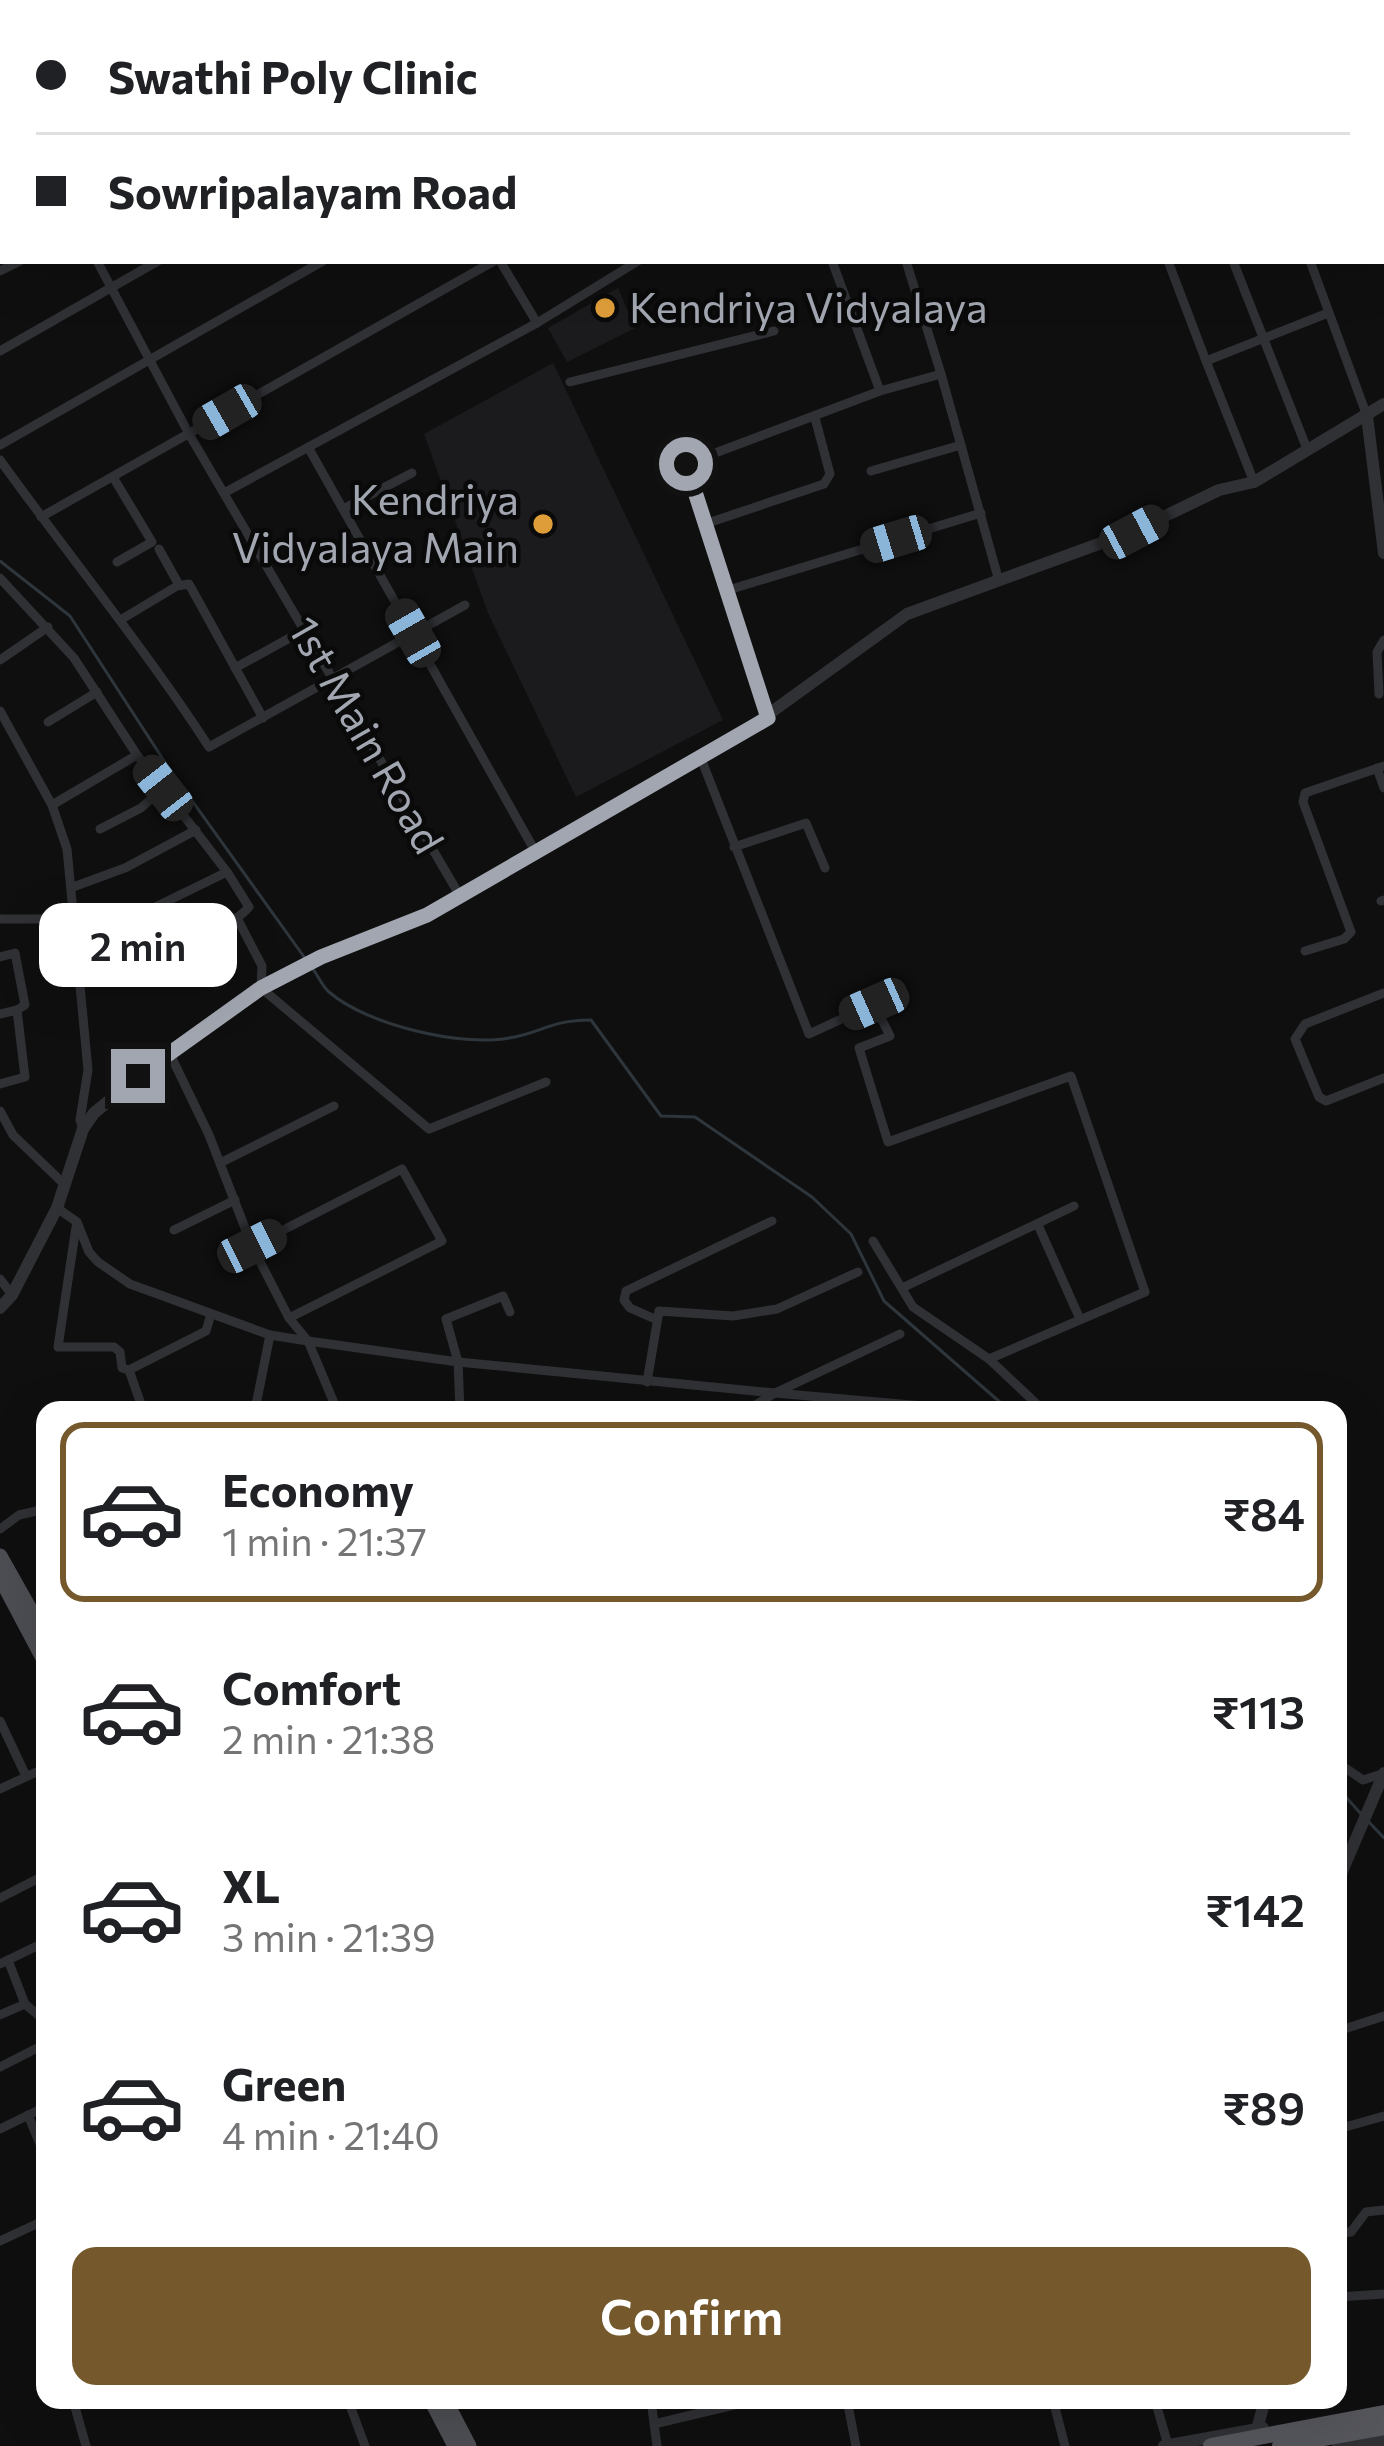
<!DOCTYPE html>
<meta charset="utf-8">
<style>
:root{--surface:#fff;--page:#f6f6f6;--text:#202124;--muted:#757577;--line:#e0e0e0;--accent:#75592d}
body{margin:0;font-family:Commissioner,sans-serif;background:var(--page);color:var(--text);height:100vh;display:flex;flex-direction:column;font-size:45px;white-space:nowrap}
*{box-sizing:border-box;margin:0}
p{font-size:39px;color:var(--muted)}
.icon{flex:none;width:66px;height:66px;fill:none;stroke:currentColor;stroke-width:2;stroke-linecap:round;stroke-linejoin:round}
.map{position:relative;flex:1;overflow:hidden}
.drawer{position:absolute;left:36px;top:1401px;width:1311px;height:1008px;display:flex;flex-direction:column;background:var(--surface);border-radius:24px;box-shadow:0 12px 48px #0002}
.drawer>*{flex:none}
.banner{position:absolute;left:0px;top:0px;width:1386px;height:264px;box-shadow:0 12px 48px #0002;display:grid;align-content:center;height:264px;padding:0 36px;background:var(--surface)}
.end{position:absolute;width:54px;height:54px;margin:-27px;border:15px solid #a1a6b0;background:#111;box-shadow:0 0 0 6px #111}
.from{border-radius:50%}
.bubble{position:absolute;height:84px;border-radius:24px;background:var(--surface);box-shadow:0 12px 48px #0002;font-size:39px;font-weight:600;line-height:84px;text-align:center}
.car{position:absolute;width:36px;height:72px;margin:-36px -18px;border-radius:15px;box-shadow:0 0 9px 3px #0007;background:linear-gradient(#222 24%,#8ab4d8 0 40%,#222 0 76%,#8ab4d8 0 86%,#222 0)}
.banner b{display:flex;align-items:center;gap:42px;height:114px;font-size:45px}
.banner b+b{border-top:3px solid var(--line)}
.banner i{width:30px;height:30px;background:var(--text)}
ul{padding:21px 0 0;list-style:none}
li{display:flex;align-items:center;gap:36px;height:180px;margin:0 24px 18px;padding:0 12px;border:6px solid transparent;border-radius:24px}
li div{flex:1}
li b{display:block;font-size:45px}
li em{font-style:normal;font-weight:600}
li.selected{border-color:var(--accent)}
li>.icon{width:108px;height:108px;stroke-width:1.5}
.cta{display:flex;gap:24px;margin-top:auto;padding:24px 36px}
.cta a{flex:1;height:138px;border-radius:24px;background:var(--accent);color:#fff;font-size:48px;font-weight:600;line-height:138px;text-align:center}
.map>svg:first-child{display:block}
.built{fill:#1b1b1d}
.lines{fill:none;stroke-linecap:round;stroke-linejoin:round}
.stream{stroke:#2e363b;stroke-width:3}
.minor{stroke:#303135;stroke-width:9}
.tertiary{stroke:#303135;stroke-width:12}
.primary{stroke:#4d4e53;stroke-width:15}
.trunk{stroke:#55565c;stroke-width:16}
.trunk-bridge{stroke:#55565c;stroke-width:16}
.route{stroke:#a1a6b0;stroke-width:15}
.poi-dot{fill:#de9d39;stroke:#0a0a0b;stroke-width:4.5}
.labels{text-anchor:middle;stroke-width:9;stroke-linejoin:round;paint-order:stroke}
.poi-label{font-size:42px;fill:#a1a6b0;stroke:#0a0a0b;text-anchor:start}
.street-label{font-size:42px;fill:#a1a6b0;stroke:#0a0a0b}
</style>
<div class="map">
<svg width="1384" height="2446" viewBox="0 0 1384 2446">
<rect width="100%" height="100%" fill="#0f0f10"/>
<g class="built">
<polygon points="618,288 635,328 567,362 548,328"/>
<polygon points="553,363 723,720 576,797 488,613 424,434"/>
</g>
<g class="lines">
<g class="stream">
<polyline points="0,561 70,616 170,770 307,961"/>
<path d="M313 969C318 976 323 987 329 992 367 1025 461 1047 509 1038 542 1033 550 1020 591 1020L661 1116 695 1117 812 1197 851 1234 884 1301 1009 1410"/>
<polyline points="1338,1788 1361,1814"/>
<polyline points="1368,1821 1384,1838"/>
</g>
<g class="minor">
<polyline points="186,0 187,3"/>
<polyline points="355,0 356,3"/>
<polyline points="556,0 558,3"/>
<polyline points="911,0 911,3"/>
<polyline points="1074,0 1075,3"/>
<polyline points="1165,0 1168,3"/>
<polyline points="1317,0 1319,3"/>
<polyline points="120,3 127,0"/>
<polyline points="232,3 238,0"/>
<polyline points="464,3 470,0"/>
<polyline points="1006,3 1037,0"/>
<polyline points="1383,37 1384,36"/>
<polyline points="0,76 3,83"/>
<polyline points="1383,154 1384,156"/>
<polyline points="97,261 189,434 460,896"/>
<polyline points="500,261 537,323"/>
<polyline points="832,261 880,391 941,374 906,261"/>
<polyline points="1168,261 1206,361"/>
<polyline points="1233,261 1307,449"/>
<polyline points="1310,261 1367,416"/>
<polyline points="0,271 20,261"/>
<polyline points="0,351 158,261"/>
<polyline points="941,374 999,581"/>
<polyline points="570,382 774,331"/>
<polyline points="0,445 323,261"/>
<polyline points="308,447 535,851"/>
<path d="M0 460C69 556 144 647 209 747L465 605"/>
<polyline points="871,471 961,445"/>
<polyline points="113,477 152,542 117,562"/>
<polyline points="1254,482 1206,361 1328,313"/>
<polyline points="224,493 537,323 638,261"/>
<polyline points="343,509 412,473"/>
<polyline points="41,517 494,261"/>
<polyline points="705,524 824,484 830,474 815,418"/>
<polyline points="159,549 179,585"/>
<path d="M0 578 74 658 137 755 227 872 249 907C229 930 167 953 136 957"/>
<polyline points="725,591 981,513"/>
<polyline points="122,619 177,586 189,584 263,718"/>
<polyline points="0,660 48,627"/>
<polyline points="235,668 304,630"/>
<polyline points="1379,694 1377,652 1384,640"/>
<polyline points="0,711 52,805 67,849 88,1070 80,1120 83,1129"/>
<polyline points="768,717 686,464 880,391"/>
<polyline points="48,722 97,692"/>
<polyline points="700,756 809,1034 874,1004 890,1036 859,1048 888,1142 1071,1076 1145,1292 989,1359"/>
<polyline points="1377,768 1384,788"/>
<polyline points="52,805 137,755"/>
<polyline points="100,829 141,808 163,788"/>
<polyline points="734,847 806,823 825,868"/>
<polyline points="73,887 125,868 196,830"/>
<polyline points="1381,901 1384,900"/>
<polyline points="237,918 262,966 261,988 429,1129 546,1082"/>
<polyline points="0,919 56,919 73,912"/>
<polyline points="74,929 145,912 227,872"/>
<polyline points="1305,951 1344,939 1351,932 1303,802 1305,793 1384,766"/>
<polyline points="0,957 15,953 25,1005 17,1010"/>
<polyline points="1384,993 1305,1024 1295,1039 1319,1097 1326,1101 1384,1078"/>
<polyline points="0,1014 17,1010 25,1077 0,1084"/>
<polyline points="169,1052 209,1135 252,1246 289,1318 308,1341 337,1410"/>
<polyline points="0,1111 13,1135 64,1184"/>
<polyline points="220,1163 334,1106"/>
<polyline points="57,1208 77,1222 89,1252 98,1262 130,1284 270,1335 308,1341 458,1362 775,1393 900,1334"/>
<polyline points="1038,1225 1080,1319"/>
<polyline points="76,1227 58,1347 114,1347 120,1352 122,1368 129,1370"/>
<polyline points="174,1230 235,1200"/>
<polyline points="873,1241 913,1307 989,1359 1043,1410"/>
<polyline points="252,1246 402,1169 442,1241 289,1318"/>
<polyline points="0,1279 12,1295"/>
<polyline points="902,1288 1074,1206"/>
<polyline points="655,1319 630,1308 624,1300 626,1291 772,1221"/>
<polyline points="647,1382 659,1311 733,1316 777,1309 858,1272"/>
<polyline points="143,1410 129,1370 206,1331 211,1314"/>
<polyline points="255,1410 270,1335"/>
<polyline points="460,1410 458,1362 446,1319 503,1296 510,1312"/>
<polyline points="747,1410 775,1393 969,1410"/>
<polyline points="0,1529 19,1515 45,1509"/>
<polyline points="0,1721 26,1776"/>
<polyline points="1338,1763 1363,1780 1382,1774"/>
<polyline points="0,1789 45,1768"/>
<polyline points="0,1898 45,1875"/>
<polyline points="8,1960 25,2004 44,2020 45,2027"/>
<polyline points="0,1964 45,1942"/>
<polyline points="0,2015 25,2004"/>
<polyline points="1338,2031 1384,2016"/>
<polyline points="0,2067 45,2044"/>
<polyline points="28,2115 45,2156"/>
<polyline points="0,2129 45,2107"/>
<polyline points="1338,2129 1384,2116"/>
<polyline points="1338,2233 1351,2232 1366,2212 1384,2210"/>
<polyline points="0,2241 45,2220"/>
<polyline points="45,2290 45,2299"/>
<polyline points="1338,2297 1384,2294"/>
<polyline points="73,2400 86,2446"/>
<polyline points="348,2400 365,2446"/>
<polyline points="651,2400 657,2446"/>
<polyline points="847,2400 856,2446"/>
<polyline points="1053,2400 1065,2446"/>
<polyline points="1155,2400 1168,2445"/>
<polyline points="654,2424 755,2400"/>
</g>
<g class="tertiary">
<polyline points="1367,416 1384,553"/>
<polyline points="0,1308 12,1295 57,1208 83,1129 94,1113 169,1052 261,988 321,957 427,915 741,734 907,614 1134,531 1219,490 1254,482 1384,404"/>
<polyline points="1338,1881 1384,1773"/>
<polyline points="1257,2429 1265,2400"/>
<polyline points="1164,2446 1263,2428"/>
<polyline points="1338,2446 1384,2440"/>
</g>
<g class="primary">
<polyline points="0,1556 45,1636"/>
<polyline points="0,1577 45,1662"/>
<polyline points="431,2400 455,2446"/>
<polyline points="445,2400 469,2446"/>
</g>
<polyline class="trunk" points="1280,2446 1384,2427"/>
<polyline class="trunk-bridge" points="1211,2446 1384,2413"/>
</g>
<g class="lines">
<polyline class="route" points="138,1076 261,988 321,957 427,915 768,718 686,464"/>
</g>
<g class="poi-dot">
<circle cx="605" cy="308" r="12"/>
<circle cx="543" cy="524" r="12"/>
</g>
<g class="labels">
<g class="poi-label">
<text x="629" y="323">Kendriya Vidyalaya</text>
<text x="519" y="515" text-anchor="end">Kendriya<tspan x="519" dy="48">Vidyalaya Main</tspan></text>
</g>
<g class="street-label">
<text transform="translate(366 735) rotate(60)" y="15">1st Main Road</text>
</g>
</g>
</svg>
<i class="end from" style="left:686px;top:464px"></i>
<i class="end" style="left:138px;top:1076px"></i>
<div class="bubble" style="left:39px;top:903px;width:198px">2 min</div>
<i class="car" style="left:227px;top:412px;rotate:240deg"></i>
<i class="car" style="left:1134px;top:532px;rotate:62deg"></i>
<i class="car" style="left:896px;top:539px;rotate:253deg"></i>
<i class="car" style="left:413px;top:633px;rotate:330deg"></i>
<i class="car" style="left:163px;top:788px;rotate:322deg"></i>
<i class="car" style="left:874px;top:1004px;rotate:246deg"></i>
<i class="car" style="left:252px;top:1246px;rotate:63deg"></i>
<div class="banner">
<b><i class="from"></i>Swathi Poly Clinic</b>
<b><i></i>Sowripalayam Road</b>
</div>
<section class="drawer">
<ul>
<li class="selected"><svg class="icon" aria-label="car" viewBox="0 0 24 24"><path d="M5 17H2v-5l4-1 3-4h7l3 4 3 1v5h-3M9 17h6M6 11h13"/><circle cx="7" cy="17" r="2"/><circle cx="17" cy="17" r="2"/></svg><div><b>Economy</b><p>1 min · 21:37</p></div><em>₹84</em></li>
<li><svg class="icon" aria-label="car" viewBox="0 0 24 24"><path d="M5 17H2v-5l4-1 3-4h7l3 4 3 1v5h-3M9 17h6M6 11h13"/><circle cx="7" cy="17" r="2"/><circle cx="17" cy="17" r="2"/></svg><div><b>Comfort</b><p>2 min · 21:38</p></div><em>₹113</em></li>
<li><svg class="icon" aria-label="car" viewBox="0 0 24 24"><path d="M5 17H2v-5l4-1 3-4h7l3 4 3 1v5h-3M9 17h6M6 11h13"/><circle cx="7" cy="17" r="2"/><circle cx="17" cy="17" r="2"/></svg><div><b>XL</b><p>3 min · 21:39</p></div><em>₹142</em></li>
<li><svg class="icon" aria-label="car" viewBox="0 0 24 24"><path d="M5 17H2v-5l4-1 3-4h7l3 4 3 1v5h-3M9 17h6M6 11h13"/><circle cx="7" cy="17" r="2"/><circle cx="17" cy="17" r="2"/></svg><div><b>Green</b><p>4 min · 21:40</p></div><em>₹89</em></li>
</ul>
<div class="cta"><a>Confirm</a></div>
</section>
</div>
